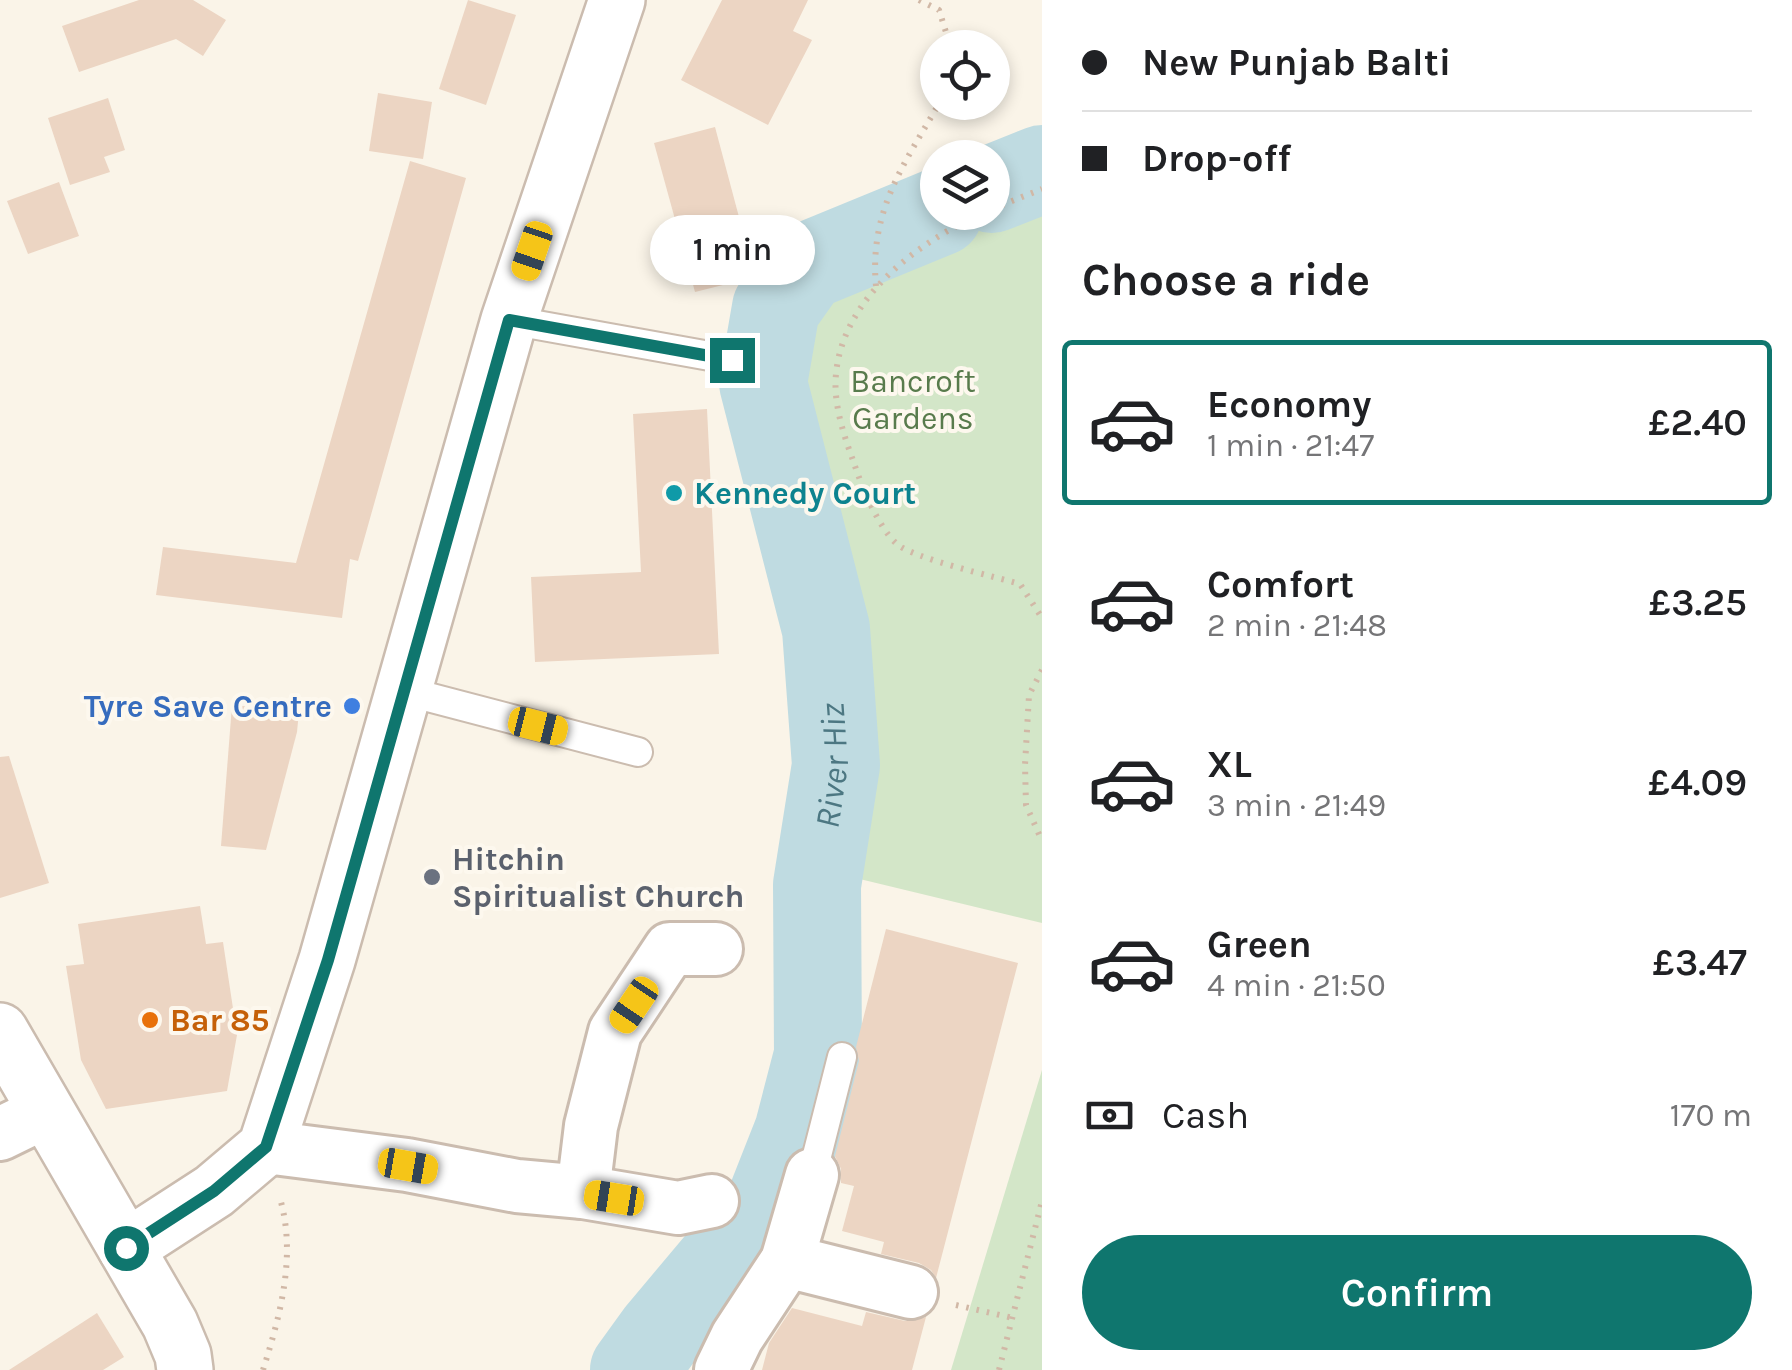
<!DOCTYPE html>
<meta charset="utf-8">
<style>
:root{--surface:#fff;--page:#f6f6f6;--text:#202124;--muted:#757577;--line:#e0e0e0;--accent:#0f766e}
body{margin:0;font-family:Karla,sans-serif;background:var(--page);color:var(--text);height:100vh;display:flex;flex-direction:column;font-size:38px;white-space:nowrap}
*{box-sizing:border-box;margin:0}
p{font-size:32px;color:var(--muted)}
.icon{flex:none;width:55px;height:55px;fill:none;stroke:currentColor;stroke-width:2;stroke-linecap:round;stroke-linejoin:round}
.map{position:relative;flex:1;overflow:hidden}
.drawer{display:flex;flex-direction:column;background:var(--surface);width:750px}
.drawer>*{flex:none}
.guide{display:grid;align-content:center;height:220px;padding:0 40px;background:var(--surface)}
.fabs{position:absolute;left:920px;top:30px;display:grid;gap:20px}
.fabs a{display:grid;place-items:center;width:90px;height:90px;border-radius:50%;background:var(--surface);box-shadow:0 5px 15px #0003;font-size:50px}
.end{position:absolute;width:45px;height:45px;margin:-22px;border:12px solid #0f766e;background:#fff;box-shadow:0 0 0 5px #fff}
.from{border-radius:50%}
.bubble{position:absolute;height:70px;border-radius:35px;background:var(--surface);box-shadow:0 5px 15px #0003;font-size:32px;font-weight:600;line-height:70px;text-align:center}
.car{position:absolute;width:30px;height:60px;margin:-30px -15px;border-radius:12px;box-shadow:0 0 8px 2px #0007;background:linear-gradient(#f5c518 24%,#345 0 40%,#f5c518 0 76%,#345 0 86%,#f5c518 0)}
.guide b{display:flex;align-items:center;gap:35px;height:95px;font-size:38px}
.guide b+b{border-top:2px solid var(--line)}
.guide i{width:25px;height:25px;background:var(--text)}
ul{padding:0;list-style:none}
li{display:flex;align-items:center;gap:30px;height:165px;margin:0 20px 15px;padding:0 20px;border:5px solid transparent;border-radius:10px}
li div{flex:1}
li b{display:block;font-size:38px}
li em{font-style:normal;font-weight:600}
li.on{border-color:var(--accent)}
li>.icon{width:90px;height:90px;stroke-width:1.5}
h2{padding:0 40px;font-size:45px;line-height:120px}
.pay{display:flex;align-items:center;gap:25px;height:110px;padding:0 40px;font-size:38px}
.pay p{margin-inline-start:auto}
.cta{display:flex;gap:20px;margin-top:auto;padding:20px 40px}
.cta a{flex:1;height:115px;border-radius:60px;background:var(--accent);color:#fff;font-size:40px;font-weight:600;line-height:115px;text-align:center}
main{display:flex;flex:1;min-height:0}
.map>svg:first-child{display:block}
.green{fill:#d3e6c8}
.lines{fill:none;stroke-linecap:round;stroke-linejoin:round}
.river{stroke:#bfdbe1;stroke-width:88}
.building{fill:#ecd5c3}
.service-casing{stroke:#cbbcaf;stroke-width:32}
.minor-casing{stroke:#cbbcaf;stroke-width:58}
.tertiary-casing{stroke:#cbbcaf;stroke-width:60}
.path{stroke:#d1b8a6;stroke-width:6;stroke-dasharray:2.5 8;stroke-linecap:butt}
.service{stroke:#fff;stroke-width:28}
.minor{stroke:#fff;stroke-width:52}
.tertiary{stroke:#fff;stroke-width:55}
.route{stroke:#0f766e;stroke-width:12}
.culture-dot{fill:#0f9aa8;stroke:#fdf8ee;stroke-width:4}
.shop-dot{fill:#3f7fe0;stroke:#fdf8ee;stroke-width:4}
.worship-dot{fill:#6b7280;stroke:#fdf8ee;stroke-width:4}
.food-dot{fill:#e8710a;stroke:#fdf8ee;stroke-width:4}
.labels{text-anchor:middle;stroke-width:8;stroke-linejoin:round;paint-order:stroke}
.park-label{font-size:32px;fill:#587b4c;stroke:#fdf8ee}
.culture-label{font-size:32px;font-weight:bold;fill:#0d838f;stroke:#fdf8ee;text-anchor:start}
.shop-label{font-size:32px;font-weight:bold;fill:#366cbe;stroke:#fdf8ee;text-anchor:end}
.worship-label{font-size:32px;font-weight:bold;fill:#5b616d;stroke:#fdf8ee;text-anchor:start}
.food-label{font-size:32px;font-weight:bold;fill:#c56008;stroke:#fdf8ee;text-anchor:start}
.water-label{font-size:35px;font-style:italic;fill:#4c7782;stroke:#fdf8ee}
</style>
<main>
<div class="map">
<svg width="1042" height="1370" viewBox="0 0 1042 1370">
<rect width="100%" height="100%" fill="#faf4e8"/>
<g class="green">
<polygon points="1042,200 1042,923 839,874 863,754 849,622 775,393 812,289 914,265 981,225"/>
<polygon points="1042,1070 1042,1370 951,1370"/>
</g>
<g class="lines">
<g class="river">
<polyline points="992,189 1042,169"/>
<path id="s1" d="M634 1370 660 1334 770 1203 798 1132 818 1055 817 885 836 765 826 629 763 383 776 308 805 267 939 212"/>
</g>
</g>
<g class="building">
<polygon points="139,0 193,0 226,20 203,56 176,39 79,72 62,26"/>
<polygon points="468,0 516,15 486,105 439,89"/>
<polygon points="722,0 808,0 793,31 812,40 768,125 681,80"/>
<polygon points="378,93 432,102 423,159 369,151"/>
<polygon points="108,98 125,150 104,157 110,172 70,185 48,118"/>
<polygon points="715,127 755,277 695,292 654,143"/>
<polygon points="410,161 466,178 358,561 350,559 342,618 156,595 163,547 296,563"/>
<polygon points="59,182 79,236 28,254 7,201"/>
<polygon points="707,409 719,654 535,662 531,577 641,572 633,414"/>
<polygon points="232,705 299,711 297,732 266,850 221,846"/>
<polygon points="9,756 49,883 0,898 0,757"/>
<polygon points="200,906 206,944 223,942 237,1035 227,1091 106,1109 81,1060 66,966 84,964 78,924"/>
<polygon points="886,929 1018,963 936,1278 931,1270 919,1263 881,1254 884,1242 842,1231 854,1186 841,1183 841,1169 835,1156 859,1061 856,1047"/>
<polygon points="792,1308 862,1326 866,1312 905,1321 926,1317 912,1370 762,1370 769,1343"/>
<polygon points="97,1313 124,1357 103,1370 9,1370"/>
</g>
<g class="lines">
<defs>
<g id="service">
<polyline points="509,320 732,360"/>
<polyline points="405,691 638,752"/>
<polyline points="812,1175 842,1057"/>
</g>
<g id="minor">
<polyline points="0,1134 45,1112"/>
<polyline points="266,1147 407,1165 517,1186 583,1192 678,1208 712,1201"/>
<polyline points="583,1192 591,1126 615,1032 670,949 716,949"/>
<polyline points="787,1261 911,1292"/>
<polyline points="721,1370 737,1337 787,1261 812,1175"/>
</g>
<g id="tertiary">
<polyline points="0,1031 170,1324 183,1355 185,1370"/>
<polyline points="126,1248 214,1191 266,1147 327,960 509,320 617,0"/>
</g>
</defs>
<use href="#service" class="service-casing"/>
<use href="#minor" class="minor-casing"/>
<use href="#tertiary" class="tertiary-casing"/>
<g class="path">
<polyline points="919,0 939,10 951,48"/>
<polyline points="992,209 1042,189"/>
<path d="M985 212C919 241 843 297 836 374 833 404 844 436 854 463 861 485 879 529 897 544 912 558 996 577 1020 584L1042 618"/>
<path d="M876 286C869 211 904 164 940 102"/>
<polyline points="1042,670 1029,695 1025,765 1026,805 1042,841"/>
<polyline points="956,1305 1013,1318"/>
<path d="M263 1370C280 1316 296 1258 281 1202"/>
<polyline points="999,1370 1042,1201"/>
</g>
<use href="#service" class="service"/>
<use href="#minor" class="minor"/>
<use href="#tertiary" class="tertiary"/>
</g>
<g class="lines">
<polyline class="route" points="126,1248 214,1191 266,1147 328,960 509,320 732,360"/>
</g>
<circle class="culture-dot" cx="674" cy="493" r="10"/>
<circle class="shop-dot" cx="352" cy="706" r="10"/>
<circle class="worship-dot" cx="432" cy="877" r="10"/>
<circle class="food-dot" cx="150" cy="1020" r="10"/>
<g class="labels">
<g class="park-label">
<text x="913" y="392">Bancroft<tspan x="913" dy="37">Gardens</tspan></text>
</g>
<g class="culture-label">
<text x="694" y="504">Kennedy Court</text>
</g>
<g class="shop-label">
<text x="332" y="717">Tyre Save Centre</text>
</g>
<g class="worship-label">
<text x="452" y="870">Hitchin<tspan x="452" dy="37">Spiritualist Church</tspan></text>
</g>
<g class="food-label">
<text x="170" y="1031">Bar 85</text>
</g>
<g class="water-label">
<text dy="12" stroke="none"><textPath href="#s1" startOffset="662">River Hiz</textPath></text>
</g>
</g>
</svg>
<div class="fabs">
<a><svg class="icon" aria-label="locate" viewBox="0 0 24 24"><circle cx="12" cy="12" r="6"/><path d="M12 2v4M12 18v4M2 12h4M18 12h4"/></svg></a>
<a><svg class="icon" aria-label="layers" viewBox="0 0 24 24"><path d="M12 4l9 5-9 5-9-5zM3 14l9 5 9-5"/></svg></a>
</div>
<i class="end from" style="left:126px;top:1248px"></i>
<i class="end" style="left:732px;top:360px"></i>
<div class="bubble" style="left:650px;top:215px;width:165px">1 min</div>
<i class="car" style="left:532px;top:251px;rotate:199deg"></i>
<i class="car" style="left:538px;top:726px;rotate:104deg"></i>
<i class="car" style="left:634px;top:1005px;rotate:214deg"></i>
<i class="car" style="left:408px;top:1166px;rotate:100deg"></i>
<i class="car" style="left:614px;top:1198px;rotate:279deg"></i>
</div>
<section class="drawer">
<div class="guide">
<b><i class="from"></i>New Punjab Balti</b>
<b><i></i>Drop-off</b>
</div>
<h2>Choose a ride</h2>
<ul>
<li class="on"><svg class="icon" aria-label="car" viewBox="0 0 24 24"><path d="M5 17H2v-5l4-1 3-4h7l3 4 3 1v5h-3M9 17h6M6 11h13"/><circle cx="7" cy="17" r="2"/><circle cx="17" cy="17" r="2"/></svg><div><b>Economy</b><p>1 min · 21:47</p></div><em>£2.40</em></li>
<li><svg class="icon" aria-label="car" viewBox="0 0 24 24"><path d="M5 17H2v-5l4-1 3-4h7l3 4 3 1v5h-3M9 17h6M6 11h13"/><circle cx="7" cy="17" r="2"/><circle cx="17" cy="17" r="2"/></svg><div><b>Comfort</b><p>2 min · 21:48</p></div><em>£3.25</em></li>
<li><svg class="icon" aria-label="car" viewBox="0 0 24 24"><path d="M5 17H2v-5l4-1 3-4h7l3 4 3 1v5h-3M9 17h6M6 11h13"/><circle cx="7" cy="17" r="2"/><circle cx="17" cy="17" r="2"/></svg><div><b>XL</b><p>3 min · 21:49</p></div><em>£4.09</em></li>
<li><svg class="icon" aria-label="car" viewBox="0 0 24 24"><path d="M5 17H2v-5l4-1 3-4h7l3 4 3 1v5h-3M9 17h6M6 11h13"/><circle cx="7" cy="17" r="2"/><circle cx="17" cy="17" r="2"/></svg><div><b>Green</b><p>4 min · 21:50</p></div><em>£3.47</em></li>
</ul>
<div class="pay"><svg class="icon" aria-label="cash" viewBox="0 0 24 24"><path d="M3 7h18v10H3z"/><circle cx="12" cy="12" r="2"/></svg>Cash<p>170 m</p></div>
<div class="cta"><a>Confirm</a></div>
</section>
</main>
